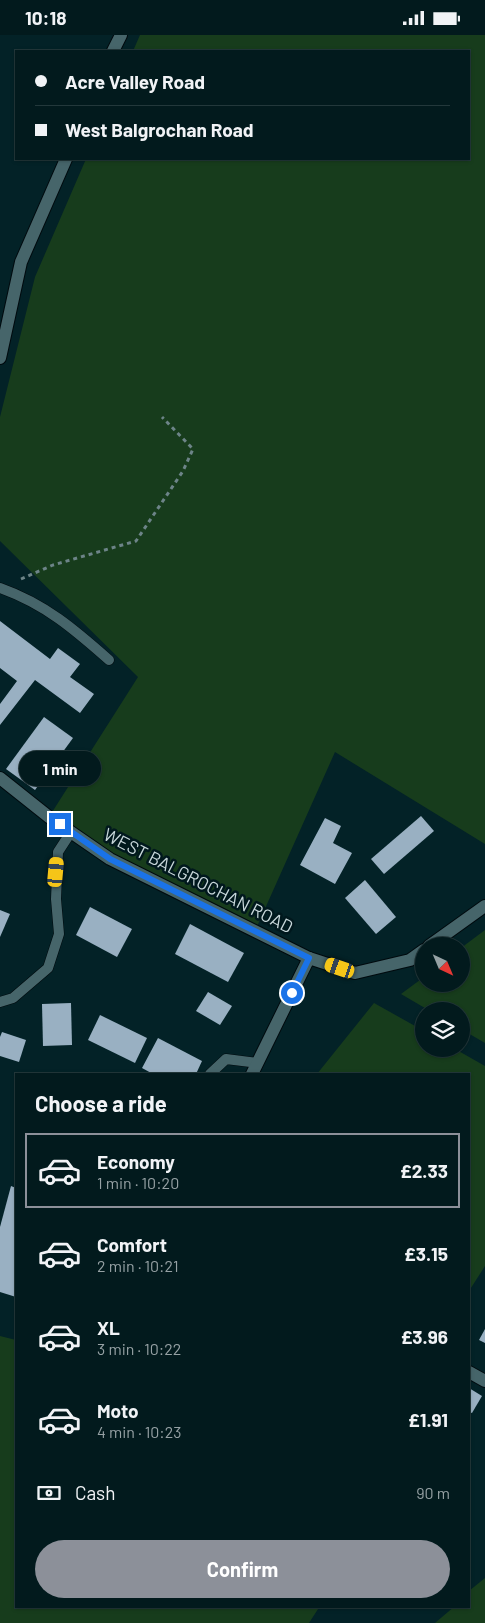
<!DOCTYPE html>
<meta charset="utf-8">
<style>
:root{--surface:#021a1d;--page:#10272a;--text:#f1f3f6;--muted:#96a1a4;--line:#23383b;--accent:#8c9099}
body{margin:0;font-family:Barlow,sans-serif;background:var(--page);color:var(--text);height:100vh;display:flex;flex-direction:column;font-size:19px;white-space:nowrap}
*{box-sizing:border-box;margin:0}
p{font-size:16px;color:var(--muted)}
.icon{flex:none;width:28px;height:28px;fill:none;stroke:currentColor;stroke-width:2;stroke-linecap:round;stroke-linejoin:round}
.map{position:relative;flex:1;overflow:hidden}
.panel{position:absolute;left:15px;top:1038px;width:455px;height:535px;display:flex;flex-direction:column;background:var(--surface);border-radius:0px;box-shadow:0 1px 4px #0004,0 0 0 1px var(--line)}
.panel>*{flex:none}
.guide{position:absolute;left:15px;top:15px;width:455px;height:110px;border-radius:0px;box-shadow:0 1px 4px #0004,0 0 0 1px var(--line);display:grid;align-content:center;height:110px;padding:0 20px;background:var(--surface)}
.needle{width:32px;rotate:136deg}
.buttons{position:absolute;left:415px;top:902px;display:grid;gap:10px}
.buttons a{display:grid;place-items:center;width:55px;height:55px;border-radius:50%;background:var(--surface);box-shadow:0 1px 4px #0004,0 0 0 1px var(--line);font-size:25px}
.end{position:absolute;width:22px;height:22px;margin:-11px;border:6px solid #1a73e8;background:#fff;box-shadow:0 0 0 2px #fff}
.from{border-radius:50%}
.bubble{position:absolute;height:35px;border-radius:18px;background:var(--surface);box-shadow:0 1px 4px #0004,0 0 0 1px var(--line);font-size:16px;font-weight:700;line-height:35px;text-align:center}
.car{position:absolute;width:15px;height:30px;margin:-15px -8px;border-radius:6px;box-shadow:0 0 4px 1px #0007;background:linear-gradient(#f5c518 24%,#345 0 40%,#f5c518 0 76%,#345 0 86%,#f5c518 0)}
.guide b{display:flex;align-items:center;gap:18px;height:48px;font-size:19px}
.guide b+b{border-top:1px solid var(--line)}
.guide i{width:12px;height:12px;background:var(--text)}
ul{padding:0;list-style:none}
li{display:flex;align-items:center;gap:15px;height:75px;margin:0 10px 8px;padding:0 10px;border:2px solid transparent;border-radius:0px}
li div{flex:1}
li b{display:block;font-size:19px}
li em{font-style:normal;font-weight:700}
li.current{border-color:var(--accent)}
li>.icon{width:45px;height:45px;stroke-width:1.5}
h2{padding:0 20px;font-size:22px;line-height:60px}
.pay{display:flex;align-items:center;gap:12px;height:55px;padding:0 20px;font-size:19px}
.pay p{margin-inline-start:auto}
.button{display:flex;gap:10px;margin-top:auto;padding:10px 20px}
.button a{flex:1;height:58px;border-radius:30px;background:var(--accent);color:#fff;font-size:20px;font-weight:700;line-height:58px;text-align:center}
.status{display:flex;justify-content:space-between;align-items:center;height:35px;padding:0 25px;background:var(--surface);direction:ltr}
.status svg{height:14px;fill:currentColor}
.map>svg:first-child{display:block}
.green{fill:#173c1c}
.building{fill:#99b0c2}
.lines{fill:none;stroke-linecap:round;stroke-linejoin:round}
.service-casing{stroke:#000a0e;stroke-width:11}
.minor-casing{stroke:#000a0e;stroke-width:14}
.path{stroke:#6d8488;stroke-width:3;stroke-dasharray:4 4;stroke-linecap:butt}
.service{stroke:#46656a;stroke-width:10}
.minor{stroke:#46656a;stroke-width:12}
.route{stroke:#1a73e8;stroke-width:6}
.labels{text-anchor:middle;stroke-width:5;stroke-linejoin:round;paint-order:stroke}
.street-label{font-size:18px;fill:#c7d7da;stroke:#00181d}
</style>
<div class="status"><b>10:18</b><svg viewBox="0 0 49 12"><path d="M0 12V9h3v3zM5 12V6h3v6zM10 12V3h3v9zM15 12V0h3v12zM26 1h20v11H26zM47 4h2v5h-2z"/></svg></div>
<div class="map">
<svg width="485" height="1588" viewBox="0 0 485 1588">
<rect width="100%" height="100%" fill="#032227"/>
<g class="green">
<polygon points="140,0 485,0 485,809 335,717 255,896 110,824 49,782 138,642 0,506 0,382 35,242 86,124 469,124 469,16 133,16"/>
<polygon points="485,895 485,1008 461,994 461,976 430,976 401,959 424,942 424,949 461,949 461,913"/>
<polygon points="374,968 424,996 424,1014 455,1014 485,1031 485,1231 469,1256 469,1039 317,1039"/>
<polygon points="0,1301 16,1305 16,1571 320,1571 309,1588 0,1588"/>
<polygon points="485,1543 485,1588 435,1588 455,1571 469,1571 469,1556"/>
</g>
<g class="building">
<polygon points="0,586 50,624 58,613 80,629 70,642 94,659 80,678 35,645 0,690 0,669 17,646 0,633"/>
<polygon points="44,682 73,703 35,755 6,734"/>
<polygon points="421,781 434,796 384,839 371,824"/>
<polygon points="325,783 341,791 333,808 352,818 335,849 300,830"/>
<polygon points="365,845 396,882 376,899 345,863"/>
<polygon points="90,872 132,894 117,922 76,900"/>
<polygon points="0,875 10,879 0,902"/>
<polygon points="190,889 244,918 228,947 175,919"/>
<polygon points="208,957 232,971 220,990 196,976"/>
<polygon points="71,968 72,1010 43,1011 42,969"/>
<polygon points="100,980 147,1003 135,1028 88,1005"/>
<polygon points="2,997 26,1005 19,1027 0,1021 0,1002"/>
<polygon points="158,1003 202,1026 196,1039 153,1039 142,1033"/>
<polygon points="11,1151 16,1153 16,1262 0,1257 0,1192"/>
<polygon points="485,1294 485,1308 479,1305"/>
<polygon points="469,1353 482,1361 472,1378 469,1377"/>
</g>
<g class="lines">
<defs>
<g id="service">
<path d="M0 553C45 569 74 594 109 625"/>
<polyline points="0,967 13,963 48,933 59,899 56,864 58,817 71,797"/>
<polyline points="210,1039 226,1024 258,1028"/>
</g>
<g id="minor">
<polyline points="113,16 121,0"/>
<polyline points="0,323 21,227 66,124"/>
<polyline points="0,743 49,782 110,824 309,923 355,938 410,925 424,915"/>
<polyline points="429,911 485,871"/>
<polyline points="252,1039 309,923"/>
<polyline points="469,1337 485,1346"/>
</g>
</defs>
<use href="#service" class="service-casing"/>
<use href="#minor" class="minor-casing"/>
<polyline class="path" points="21,544 53,530 136,506 183,436 193,414 162,382"/>
<use href="#service" class="service"/>
<use href="#minor" class="minor"/>
</g>
<g class="lines">
<polyline class="route" points="60,789 110,824 309,923 292,958"/>
</g>
<g class="labels">
<g class="street-label">
<text transform="translate(198 846) rotate(27)" y="6">WEST BALGROCHAN ROAD</text>
</g>
</g>
</svg>
<div class="buttons">
<a><svg class="needle" viewBox="-14 -14 28 28"><path d="M0-13l5 13h-10z" fill="#e53935"/><path d="M0 13l5-13h-10z" fill="#96a1a4"/></svg></a>
<a><svg class="icon" aria-label="layers" viewBox="0 0 24 24"><path d="M12 4l9 5-9 5-9-5zM3 14l9 5 9-5"/></svg></a>
</div>
<i class="end from" style="left:292px;top:958px"></i>
<i class="end" style="left:60px;top:789px"></i>
<div class="bubble" style="left:19px;top:716px;width:82px">1 min</div>
<i class="car" style="left:56px;top:837px;rotate:5deg"></i>
<i class="car" style="left:340px;top:933px;rotate:289deg"></i>
<div class="guide">
<b><i class="from"></i>Acre Valley Road</b>
<b><i></i>West Balgrochan Road</b>
</div>
<section class="panel">
<h2>Choose a ride</h2>
<ul>
<li class="current"><svg class="icon" aria-label="car" viewBox="0 0 24 24"><path d="M5 17H2v-5l4-1 3-4h7l3 4 3 1v5h-3M9 17h6M6 11h13"/><circle cx="7" cy="17" r="2"/><circle cx="17" cy="17" r="2"/></svg><div><b>Economy</b><p>1 min · 10:20</p></div><em>£2.33</em></li>
<li><svg class="icon" aria-label="car" viewBox="0 0 24 24"><path d="M5 17H2v-5l4-1 3-4h7l3 4 3 1v5h-3M9 17h6M6 11h13"/><circle cx="7" cy="17" r="2"/><circle cx="17" cy="17" r="2"/></svg><div><b>Comfort</b><p>2 min · 10:21</p></div><em>£3.15</em></li>
<li><svg class="icon" aria-label="car" viewBox="0 0 24 24"><path d="M5 17H2v-5l4-1 3-4h7l3 4 3 1v5h-3M9 17h6M6 11h13"/><circle cx="7" cy="17" r="2"/><circle cx="17" cy="17" r="2"/></svg><div><b>XL</b><p>3 min · 10:22</p></div><em>£3.96</em></li>
<li><svg class="icon" aria-label="car" viewBox="0 0 24 24"><path d="M5 17H2v-5l4-1 3-4h7l3 4 3 1v5h-3M9 17h6M6 11h13"/><circle cx="7" cy="17" r="2"/><circle cx="17" cy="17" r="2"/></svg><div><b>Moto</b><p>4 min · 10:23</p></div><em>£1.91</em></li>
</ul>
<div class="pay"><svg class="icon" aria-label="cash" viewBox="0 0 24 24"><path d="M3 7h18v10H3z"/><circle cx="12" cy="12" r="2"/></svg>Cash<p>90 m</p></div>
<div class="button"><a>Confirm</a></div>
</section>
</div>
